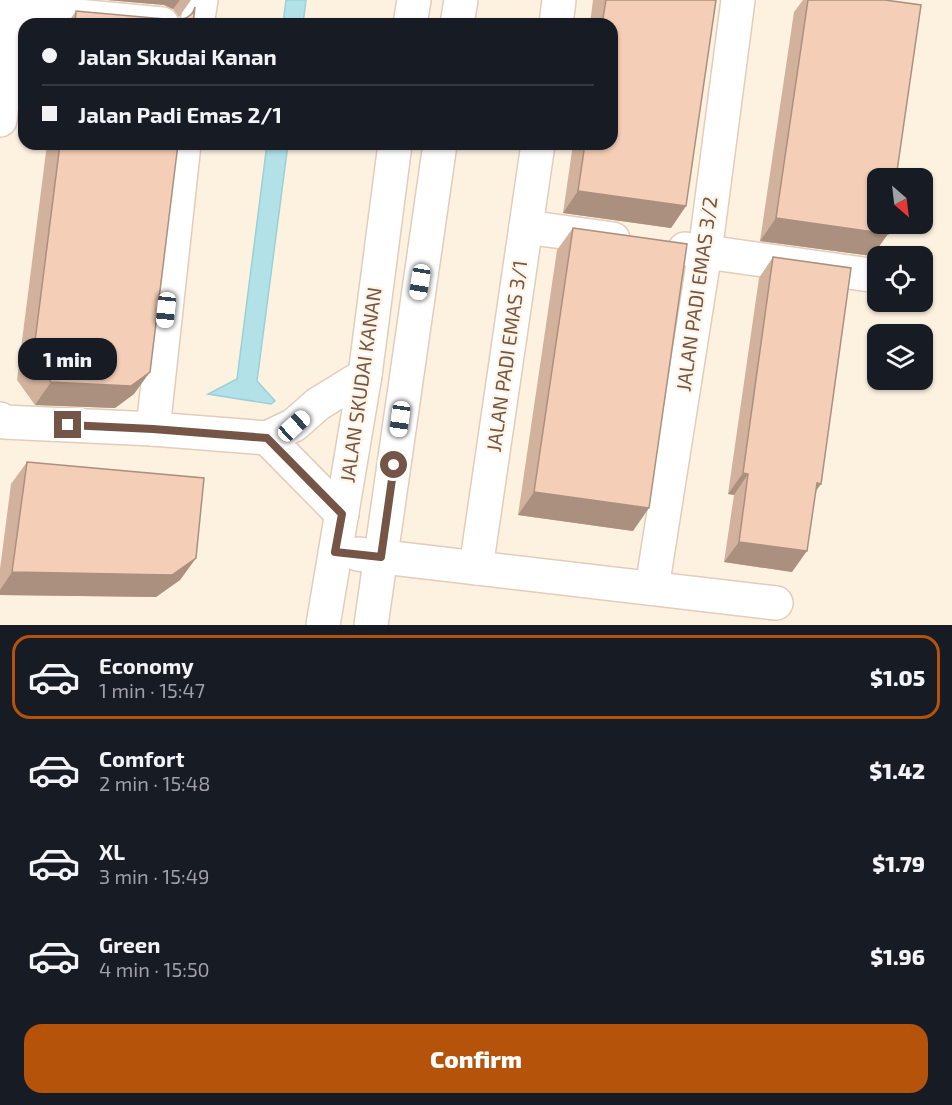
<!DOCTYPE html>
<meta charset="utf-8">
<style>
:root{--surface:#171b24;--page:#242831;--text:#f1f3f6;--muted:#9ea1a6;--line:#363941;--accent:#b45309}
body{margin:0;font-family:"Exo 2",sans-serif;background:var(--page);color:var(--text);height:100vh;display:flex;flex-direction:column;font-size:22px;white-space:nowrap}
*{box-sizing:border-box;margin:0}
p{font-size:20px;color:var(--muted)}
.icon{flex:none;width:33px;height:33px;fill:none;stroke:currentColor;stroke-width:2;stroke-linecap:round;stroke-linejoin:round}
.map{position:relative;height:625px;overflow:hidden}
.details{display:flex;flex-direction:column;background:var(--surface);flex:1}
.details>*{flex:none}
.banner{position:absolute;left:18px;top:18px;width:600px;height:132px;border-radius:18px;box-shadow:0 2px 4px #0004;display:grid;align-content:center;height:132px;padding:0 24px;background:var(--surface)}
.needle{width:39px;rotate:152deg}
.buttons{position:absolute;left:867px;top:168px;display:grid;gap:12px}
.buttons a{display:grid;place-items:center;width:66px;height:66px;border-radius:12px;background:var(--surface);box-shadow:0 2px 4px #0004;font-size:30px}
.end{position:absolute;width:27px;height:27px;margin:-14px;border:8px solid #755646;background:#fff;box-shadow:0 0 0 3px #fff}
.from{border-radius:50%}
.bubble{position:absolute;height:42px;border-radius:18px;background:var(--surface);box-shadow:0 2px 4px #0004;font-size:20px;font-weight:800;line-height:42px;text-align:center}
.car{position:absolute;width:18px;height:36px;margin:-18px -9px;border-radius:8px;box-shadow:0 0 4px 2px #0007;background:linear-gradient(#fff 24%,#345 0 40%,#fff 0 76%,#345 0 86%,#fff 0)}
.banner b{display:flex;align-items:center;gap:21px;height:57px;font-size:22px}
.banner b+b{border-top:2px solid var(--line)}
.banner i{width:15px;height:15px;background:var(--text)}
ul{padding:10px 0 0;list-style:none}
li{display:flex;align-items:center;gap:18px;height:84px;margin:0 12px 9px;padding:0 12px;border:3px solid transparent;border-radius:18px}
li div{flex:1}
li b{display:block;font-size:22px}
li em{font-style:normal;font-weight:800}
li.on{border-color:var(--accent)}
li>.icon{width:54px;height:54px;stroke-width:1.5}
.button{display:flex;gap:12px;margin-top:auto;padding:12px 24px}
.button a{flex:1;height:69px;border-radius:18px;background:var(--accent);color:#fff;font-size:24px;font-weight:800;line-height:69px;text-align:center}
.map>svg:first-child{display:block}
.water{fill:#b3e1e8;stroke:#99d1da;stroke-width:1.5}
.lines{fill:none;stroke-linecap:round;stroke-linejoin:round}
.minor-casing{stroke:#e2cdbb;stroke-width:36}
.minor{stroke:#fff;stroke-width:33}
.wall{fill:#d2b19d}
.shaded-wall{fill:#ab907f}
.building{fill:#f4ceb6;stroke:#ab907f;stroke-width:1.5}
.route{stroke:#755646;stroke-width:8}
.labels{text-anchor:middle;stroke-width:4.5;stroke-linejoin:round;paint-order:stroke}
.street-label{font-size:20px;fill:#755646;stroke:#fff5e7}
</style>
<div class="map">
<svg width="952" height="625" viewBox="0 0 952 625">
<rect width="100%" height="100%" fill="#fdf1e0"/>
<g class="water">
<polygon points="286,0 306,0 303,24 283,24"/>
<polygon points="267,144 288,144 257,381 275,401 271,404 208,394 237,379"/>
</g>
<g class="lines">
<defs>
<g id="minor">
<polyline points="14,10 162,24"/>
<polyline points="197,24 201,0"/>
<polyline points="410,24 414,0"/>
<polyline points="457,24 461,0"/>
<polyline points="556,24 559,0"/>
<polyline points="0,120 15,0"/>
<polyline points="526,227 613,239"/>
<polyline points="685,249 870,275"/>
<polyline points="0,419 4,422 153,429 267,438 294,425 318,404 365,375"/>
<polyline points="153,429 184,144"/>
<polyline points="267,438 342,514"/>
<polyline points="358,554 776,603"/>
<polyline points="476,568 538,144"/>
<polyline points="652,588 705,252 738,0"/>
<polyline points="323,625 365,375 395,144"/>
<polyline points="371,625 440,144"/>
</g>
</defs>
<use href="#minor" class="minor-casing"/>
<use href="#minor" class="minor"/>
</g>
<g class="wall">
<polygon points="107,0 191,0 179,17 173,9 164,5"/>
<polygon points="593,0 716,0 686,206 671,228 563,213 573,144 612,144 612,24 590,24"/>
<polygon points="803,0 885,0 888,234 872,256 760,241 794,12"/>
<polygon points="195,7 193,24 67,24 76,11 176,20 186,18 189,16"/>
<polygon points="47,144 178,144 134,394 115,408 35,405 17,380"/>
<polygon points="573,228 633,531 518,515 557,250"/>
<polygon points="773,257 815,491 792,572 724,562 734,495 728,494 759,278"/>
<polygon points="27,462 196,558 180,580 156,597 0,595 0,569 11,484"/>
</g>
<g class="shaded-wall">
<polygon points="107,0 180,0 173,9 164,5"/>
<polygon points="578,191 686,206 671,228 563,213"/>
<polygon points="776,218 888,234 872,256 760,241"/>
<polygon points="150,372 134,394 115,408 35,405 51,382"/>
<polygon points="743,473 748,474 734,495 728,494"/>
<polygon points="817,483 821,484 806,505"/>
<polygon points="534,492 649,508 633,531 518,515"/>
<polygon points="739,542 807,551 792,572 724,562"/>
<polygon points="196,558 180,580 156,597 0,595 0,590 12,572"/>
</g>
<g class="building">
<polygon points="606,0 716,0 686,206 578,191 585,144 612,144 612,24 602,24"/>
<polygon points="808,0 885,0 921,5 896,178 878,178 878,224 889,224 888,234 776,218"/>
<polygon points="195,7 193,24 75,24 76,11 176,20 186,18 193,13"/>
<polygon points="60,144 178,144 150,372 131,386 51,382 33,357"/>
<polygon points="573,228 687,244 649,508 534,492"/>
<polygon points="773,257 851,268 821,484 817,483 807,551 739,542 748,474 743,473"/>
<polygon points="27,462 204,478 196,558 172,575 12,572"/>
</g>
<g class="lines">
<polyline class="route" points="68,425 153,429 267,438 342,514 335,552 381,557 394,465"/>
</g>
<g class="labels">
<g class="street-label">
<text transform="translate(697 294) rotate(-82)" y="7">JALAN PADI EMAS 3/2</text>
<text transform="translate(507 356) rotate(-82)" y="7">JALAN PADI EMAS 3/1</text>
<text transform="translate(361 385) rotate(-82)" y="7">JALAN SKUDAI KANAN</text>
</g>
</g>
</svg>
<div class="buttons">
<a><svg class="needle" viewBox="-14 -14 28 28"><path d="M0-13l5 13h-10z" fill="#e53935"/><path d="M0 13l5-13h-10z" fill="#9ea1a6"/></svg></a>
<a><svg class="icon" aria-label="locate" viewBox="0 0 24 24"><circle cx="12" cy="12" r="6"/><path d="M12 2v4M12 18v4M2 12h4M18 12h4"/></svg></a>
<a><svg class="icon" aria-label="layers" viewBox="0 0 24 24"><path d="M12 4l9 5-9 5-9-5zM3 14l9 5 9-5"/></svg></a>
</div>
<i class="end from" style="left:394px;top:465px"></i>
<i class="end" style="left:68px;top:425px"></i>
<div class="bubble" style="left:18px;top:338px;width:99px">1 min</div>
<i class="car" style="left:420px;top:282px;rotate:189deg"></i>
<i class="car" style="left:166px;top:310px;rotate:186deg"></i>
<i class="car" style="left:400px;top:419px;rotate:188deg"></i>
<i class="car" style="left:294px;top:426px;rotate:48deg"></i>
<div class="banner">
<b><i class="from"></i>Jalan Skudai Kanan</b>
<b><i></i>Jalan Padi Emas 2/1</b>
</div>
</div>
<section class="details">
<ul>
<li class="on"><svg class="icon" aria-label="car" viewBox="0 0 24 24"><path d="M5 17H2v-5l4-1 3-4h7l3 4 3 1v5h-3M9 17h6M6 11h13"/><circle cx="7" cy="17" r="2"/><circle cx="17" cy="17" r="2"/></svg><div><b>Economy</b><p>1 min · 15:47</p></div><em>$1.05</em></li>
<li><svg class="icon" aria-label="car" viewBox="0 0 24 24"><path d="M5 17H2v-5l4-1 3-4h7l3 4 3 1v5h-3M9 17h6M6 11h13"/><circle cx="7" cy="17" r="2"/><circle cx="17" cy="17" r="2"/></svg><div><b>Comfort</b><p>2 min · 15:48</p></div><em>$1.42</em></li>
<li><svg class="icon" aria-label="car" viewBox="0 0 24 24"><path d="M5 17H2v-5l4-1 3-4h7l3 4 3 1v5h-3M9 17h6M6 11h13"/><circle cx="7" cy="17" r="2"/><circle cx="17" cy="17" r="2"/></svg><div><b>XL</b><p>3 min · 15:49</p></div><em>$1.79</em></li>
<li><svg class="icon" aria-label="car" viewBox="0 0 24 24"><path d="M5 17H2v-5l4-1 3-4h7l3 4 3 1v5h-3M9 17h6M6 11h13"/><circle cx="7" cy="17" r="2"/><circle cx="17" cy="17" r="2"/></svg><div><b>Green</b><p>4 min · 15:50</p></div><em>$1.96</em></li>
</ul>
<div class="button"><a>Confirm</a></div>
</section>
